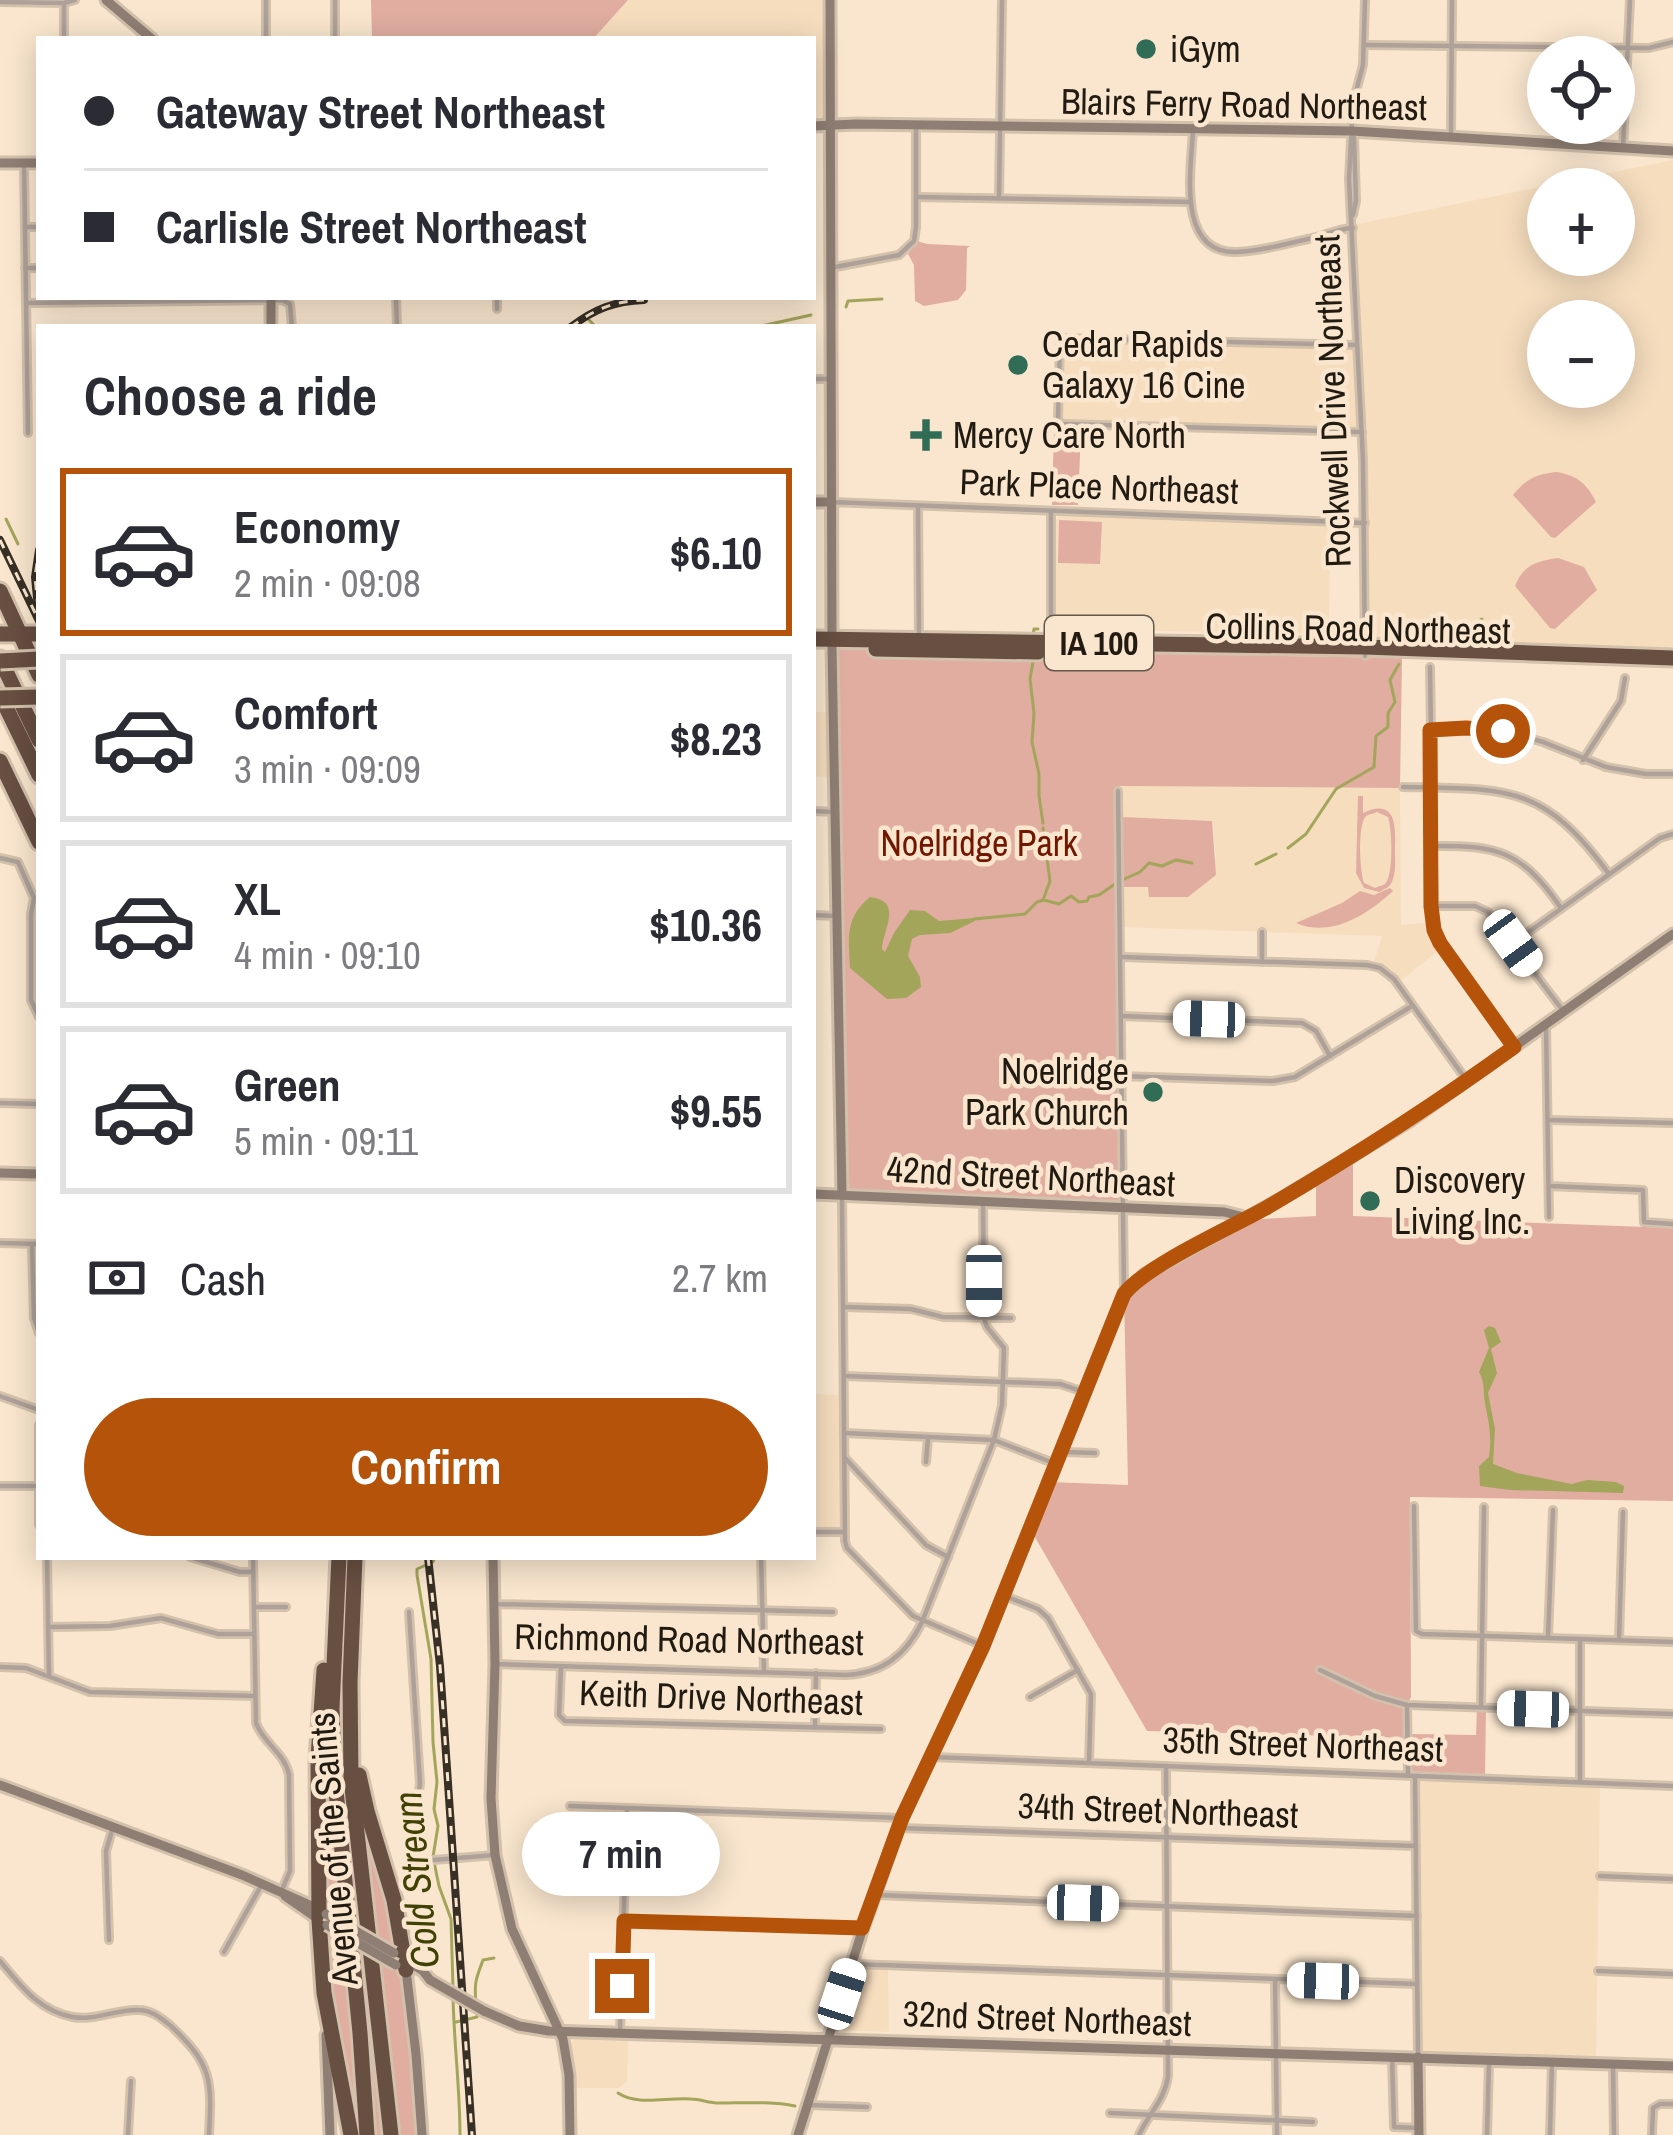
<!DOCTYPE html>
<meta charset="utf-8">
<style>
:root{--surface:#fff;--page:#f7f7f7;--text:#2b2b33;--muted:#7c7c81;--line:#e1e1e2;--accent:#b45309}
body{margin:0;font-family:"Archivo Narrow",sans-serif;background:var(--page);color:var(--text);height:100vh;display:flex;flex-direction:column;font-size:45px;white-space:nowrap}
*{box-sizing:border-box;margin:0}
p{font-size:39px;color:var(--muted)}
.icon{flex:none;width:66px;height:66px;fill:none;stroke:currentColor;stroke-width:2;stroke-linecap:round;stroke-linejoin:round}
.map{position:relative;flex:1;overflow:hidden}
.panel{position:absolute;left:36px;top:324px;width:780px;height:1236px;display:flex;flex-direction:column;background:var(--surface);border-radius:0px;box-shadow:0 6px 30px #0003}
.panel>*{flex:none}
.hud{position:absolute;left:36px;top:36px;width:780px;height:264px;border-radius:0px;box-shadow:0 6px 30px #0003;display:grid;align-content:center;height:264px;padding:0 48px;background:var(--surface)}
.fabs{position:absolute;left:1527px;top:36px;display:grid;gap:24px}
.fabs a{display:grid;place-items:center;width:108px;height:108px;border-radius:50%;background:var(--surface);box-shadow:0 6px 30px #0003;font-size:60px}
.end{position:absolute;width:54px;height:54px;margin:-27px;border:15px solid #b45309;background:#fff;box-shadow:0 0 0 6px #fff}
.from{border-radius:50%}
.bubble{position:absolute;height:84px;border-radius:42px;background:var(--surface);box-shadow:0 6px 30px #0003;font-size:39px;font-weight:700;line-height:84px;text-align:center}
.car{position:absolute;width:36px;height:72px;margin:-36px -18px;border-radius:15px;box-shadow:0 0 9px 3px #0007;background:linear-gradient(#fff 24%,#345 0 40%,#fff 0 76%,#345 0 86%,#fff 0)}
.hud b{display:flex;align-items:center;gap:42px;height:114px;font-size:45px}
.hud b+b{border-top:3px solid var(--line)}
.hud i{width:30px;height:30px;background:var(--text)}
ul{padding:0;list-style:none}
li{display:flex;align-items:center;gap:36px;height:168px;margin:0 24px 18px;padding:0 24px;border:6px solid var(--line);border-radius:0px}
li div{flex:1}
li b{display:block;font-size:45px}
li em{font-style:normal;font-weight:700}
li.active{border-color:var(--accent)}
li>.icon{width:108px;height:108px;stroke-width:1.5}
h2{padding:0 48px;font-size:54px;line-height:144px}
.pay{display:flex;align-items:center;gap:30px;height:132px;padding:0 48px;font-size:45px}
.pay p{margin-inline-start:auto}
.button{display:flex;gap:24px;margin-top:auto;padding:24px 48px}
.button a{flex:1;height:138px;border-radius:72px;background:var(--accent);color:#fff;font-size:48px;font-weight:700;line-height:138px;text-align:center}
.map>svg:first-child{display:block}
.built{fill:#f6ddbe;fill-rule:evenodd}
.green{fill:#e0ada0;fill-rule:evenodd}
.water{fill:#a3a55b}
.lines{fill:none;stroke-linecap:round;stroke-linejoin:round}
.stream{stroke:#a3a55b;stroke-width:3}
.street-casing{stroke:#d3c1ac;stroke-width:10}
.secondary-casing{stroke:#d3c1ac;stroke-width:15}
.highway-casing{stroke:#d3c1ac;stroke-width:21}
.street{stroke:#ada199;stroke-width:4.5}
.secondary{stroke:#8f7e73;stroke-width:9}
.highway{stroke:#674f41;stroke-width:15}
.rail-casing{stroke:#383025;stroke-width:8}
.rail{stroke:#fae6ce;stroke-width:3;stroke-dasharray:9;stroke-linecap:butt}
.secondary-bridge-casing{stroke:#d3c1ac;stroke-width:15;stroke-linecap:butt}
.highway-bridge-casing{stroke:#d3c1ac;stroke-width:21;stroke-linecap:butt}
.secondary-bridge{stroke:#8f7e73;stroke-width:9}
.highway-bridge{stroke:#674f41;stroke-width:15}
.route{stroke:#b45309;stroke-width:15}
.poi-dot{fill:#306c56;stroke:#fae6ce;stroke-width:4.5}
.labels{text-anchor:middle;stroke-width:9;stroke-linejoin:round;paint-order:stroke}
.shield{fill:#fae6ce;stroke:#63584a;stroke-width:3}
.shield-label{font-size:33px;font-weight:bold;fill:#221b12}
.poi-label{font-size:36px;fill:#221b12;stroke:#fae6ce;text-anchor:start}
.street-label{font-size:36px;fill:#221b12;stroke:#fae6ce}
.park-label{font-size:36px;fill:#711700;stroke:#fae6ce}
.water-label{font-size:39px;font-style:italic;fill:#404104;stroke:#fae6ce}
</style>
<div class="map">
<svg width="1673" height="2135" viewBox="0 0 1673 2135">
<rect width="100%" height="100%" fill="#fae6ce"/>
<g class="built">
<polygon points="628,0 830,0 830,125 813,126 813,39 593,39"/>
<path d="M1673 160V658L1365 647 1361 432 1062 424 1058 420 1060 342 1064 338 1357 345 1353 225ZM1548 189H1614V255H1548ZM1548 321H1614V387H1548Z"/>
<polygon points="1060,515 1330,526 1329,634 1054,629 1054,522"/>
<polygon points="813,712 830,712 831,777 813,776"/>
<polygon points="1118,786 1400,788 1401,925 1427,923 1439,950 1400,981 1391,969 1374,962 1382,936 1120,927 1120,887 1149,887 1149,896 1216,858 1212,821 1123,817 1119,808"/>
<polygon points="813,1394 841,1395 840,1526 838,1529 813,1528"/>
<polygon points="1415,1776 1600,1783 1596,2063 1418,2057"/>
<polygon points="858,1969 888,1970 889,2032 839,2030"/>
<polygon points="578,2037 628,2037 627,2082 618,2088 576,2088 571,2045 572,2041"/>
</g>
<g class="green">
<polygon points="371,0 628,0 593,39 372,39"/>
<polygon points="917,241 927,244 970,246 967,248 966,290 958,300 924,306 915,301 914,265 908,254"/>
<polygon points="1054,428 1081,429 1078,505 1052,505"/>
<path d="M1557 472C1578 476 1586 483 1596 502L1555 538 1551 537 1513 495C1526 479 1536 474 1557 472Z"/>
<polygon points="1059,520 1102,522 1100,564 1058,563"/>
<path d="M1558 558 1584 567 1597 590 1555 629 1550 628 1515 586C1523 565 1537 561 1558 558Z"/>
<polygon points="832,648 1402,658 1400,788 1119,786 1119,808 1123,817 1212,821 1216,875 1188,897 1149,897 1148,887 1120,887 1123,1208 842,1195"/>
<path d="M1358 796H1363V813C1396 797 1396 826 1395 850 1395 859 1396 871 1393 879 1390 888 1386 888 1379 892L1364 888 1356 873ZM1377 812 1388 817C1392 828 1394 875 1385 884 1382 886 1378 886 1375 888L1364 883C1360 872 1357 826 1366 816 1369 814 1373 814 1377 812Z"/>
<path d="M1390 888 1393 891C1367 915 1331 938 1296 923L1342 903 1360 891 1374 895Z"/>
<polygon points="1353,1155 1353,1216 1673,1228 1673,1501 1410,1497 1411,1697 1407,1705 1408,1734 1476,1735 1477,1707 1486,1707 1485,1778 1408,1775 1407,1738 1147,1731 1032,1532 1049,1482 1128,1485 1124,1294 1131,1285 1244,1220 1316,1216 1316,1177"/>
<polygon points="324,1733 328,1796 342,1917 322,1905"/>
<polygon points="362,1805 391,1897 397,1949 374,1935"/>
<polygon points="325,1929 345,1939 360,2135 355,2135 331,2011"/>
<polygon points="359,1947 363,1949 385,2135 373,2135"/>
<polygon points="376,1956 405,1973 419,2135 397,2135"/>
</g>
<g class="water">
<path d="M870 897C903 901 884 927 882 949L885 952 894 933 910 910 925 911 939 921 975 918V921L950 933 920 935 912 939 908 956 920 977 921 987 906 998 887 999 850 968C849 937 844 919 870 897Z"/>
<path d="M1489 1326 1495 1328 1501 1342 1491 1349 1497 1373 1488 1393 1495 1429 1493 1464 1517 1473 1572 1484 1587 1480 1616 1482 1624 1486 1623 1493 1510 1490 1480 1486 1479 1466 1489 1457C1492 1436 1489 1423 1485 1403 1483 1391 1485 1382 1479 1372L1489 1348 1484 1330Z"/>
</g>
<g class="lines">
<g class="stream">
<polyline points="846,307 848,301 882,299"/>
<polyline points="589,320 596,327"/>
<polyline points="757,327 811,315"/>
<polyline points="6,519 18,544"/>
<polyline points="1390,622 1474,625 1482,619"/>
<polyline points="1033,635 1034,629 1038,629"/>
<polyline points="1033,662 1030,679 1034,713 1032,742 1039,774 1039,796 1043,823"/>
<polyline points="1288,848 1306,834 1336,789 1374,767 1376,736 1388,727 1388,713 1395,702 1390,680 1399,664"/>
<polyline points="1256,864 1276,854"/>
<polyline points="1122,880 1140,872 1149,863 1162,866 1176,860 1192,863"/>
<polyline points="1043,900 1050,881 1043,828"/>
<polyline points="974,919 1025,914 1037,902 1044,900 1059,904 1071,896 1079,902 1087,901 1089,897 1099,895 1115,884"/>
<polyline points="435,1557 433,1562 417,1569 417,1575 431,1659 433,1742 437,1782 434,1809 438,1826 433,1857 439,1886 451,1919 453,1988"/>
<path d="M453 1997C454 2044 460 2089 460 2135"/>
<path d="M476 2003C474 1982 476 1979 483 1960L494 1958"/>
<polyline points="456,2022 477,2017 477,2012"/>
<path d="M618 2093C637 2106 667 2097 691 2099 700 2099 709 2103 719 2103 744 2103 770 2101 795 2106"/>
</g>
<defs>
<g id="street">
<polyline points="0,2 64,3 75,0"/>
<polyline points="64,3 64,39"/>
<polyline points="266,39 266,0"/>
<polyline points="335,39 335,0"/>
<polyline points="1364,45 1649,48 1673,42"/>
<path d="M1193 128C1192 166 1175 252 1235 252 1258 252 1285 244 1308 239 1324 236 1336 229 1353 228"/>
<polyline points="1451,136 1452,0"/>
<polyline points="1623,147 1630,0"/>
<polyline points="24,163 28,433"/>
<polyline points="916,197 1191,202"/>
<polyline points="999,198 1002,0"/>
<polyline points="1353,215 1356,201 1354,138"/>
<polyline points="25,227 39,227"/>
<polyline points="25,268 39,268"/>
<polyline points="830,268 899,255 914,241 916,227 916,128"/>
<polyline points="396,297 397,327"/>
<polyline points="497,297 497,309"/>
<polyline points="26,303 282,300 290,304 292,327"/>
<polyline points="1357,345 1064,338 1060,342 1058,420 1062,424 1362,432"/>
<polyline points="813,379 831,379"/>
<polyline points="831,502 1365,523"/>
<polyline points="918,507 919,639"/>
<polyline points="1051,512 1051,636"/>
<polyline points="1365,656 1363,461 1349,179 1353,103 1363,65 1365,0"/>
<polyline points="1430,667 1434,930 1440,943 1514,1047"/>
<polyline points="1430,729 1503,731 1543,742 1606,767 1646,774 1673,774"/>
<polyline points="1583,760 1621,701 1625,678"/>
<path d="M1403 787C1508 789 1543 784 1609 874"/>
<polyline points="1118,791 1124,1294"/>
<polyline points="813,811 835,812"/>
<path d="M1431 846C1498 845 1522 851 1561 908"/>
<polyline points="0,858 18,862 34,898 31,914 31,1000 39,1017"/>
<polyline points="1431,906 1475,906 1488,912 1564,1012"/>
<polyline points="813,915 836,916"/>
<polyline points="1513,943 1660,838 1673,834"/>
<polyline points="1122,957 1367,965 1380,968 1394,979 1467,1081"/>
<polyline points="1262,962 1262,932"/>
<polyline points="1121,1016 1302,1023 1316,1031 1330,1056"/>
<polyline points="1546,1026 1549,1217"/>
<polyline points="1121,1076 1273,1081 1295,1077 1412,1006"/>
<polyline points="0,1103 39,1104"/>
<polyline points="1548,1120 1673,1123"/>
<polyline points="1549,1186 1643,1190 1644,1222 1673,1224"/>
<polyline points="842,1195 845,1541 847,1548 913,1616 981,1645"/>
<polyline points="0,1243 39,1244"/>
<polyline points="32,1244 34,1318 39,1333"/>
<polyline points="844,1307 911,1309 943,1317 1011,1318"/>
<polyline points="845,1376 1060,1384 1084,1392"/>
<polyline points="0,1396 39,1410"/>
<polyline points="39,1425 39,1525"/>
<polyline points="844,1433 994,1440 1056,1464"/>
<polyline points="1064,1452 1095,1453"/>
<polyline points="845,1458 926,1545 948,1557"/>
<polyline points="926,1462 928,1438"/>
<polyline points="0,1486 39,1486"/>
<polyline points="1414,1506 1416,1631 1422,1634 1673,1642"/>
<polyline points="813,1532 844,1532"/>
<polyline points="47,1557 49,1676"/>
<polyline points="190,1557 240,1572 253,1572"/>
<path d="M253 1557 256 1723C263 1743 285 1753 289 1775L290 1871 281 1892"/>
<polyline points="761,1557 764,1672"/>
<polyline points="1005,1596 1038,1609 1048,1618 1091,1694 1089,1763"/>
<polyline points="494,1604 833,1612"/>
<polyline points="254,1607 286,1607"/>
<polyline points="409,1612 420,1783 412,1854 421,1861 495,1855"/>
<polyline points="49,1627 110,1626 161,1618 218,1634 254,1634"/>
<polyline points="1548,1638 1553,1510"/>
<polyline points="1580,1639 1580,1782"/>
<polyline points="1619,1640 1623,1512"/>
<path d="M495 1664 846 1675C883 1673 906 1655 922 1622L994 1440 1002 1405 1004 1348 987 1327 984 1318 983 1201"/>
<polyline points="0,1667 26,1668 90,1692 255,1696"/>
<polyline points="561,1668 559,1715 565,1721 881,1729"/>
<polyline points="1320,1670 1375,1696 1407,1705 1673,1714"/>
<polyline points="1030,1697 1078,1670"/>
<polyline points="1407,1705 1408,1775"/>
<polyline points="1481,1707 1484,1507"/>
<polyline points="815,1727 816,1673"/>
<polyline points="932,1757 1673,1786"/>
<polyline points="1415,1776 1418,2057"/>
<polyline points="570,1806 902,1818"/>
<polyline points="900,1828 1416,1846"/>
<polyline points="1600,1876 1673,1879"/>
<polyline points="877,1895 1417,1916"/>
<polyline points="624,1921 863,1928"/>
<polyline points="109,1940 106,1851 113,1827"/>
<polyline points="224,1952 262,1884"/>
<path d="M0 1961C21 1986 39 2011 73 2017 94 2021 117 2009 138 2010 152 2010 161 2018 171 2026 212 2065 212 2079 209 2135"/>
<polyline points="853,1964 1417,1984"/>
<polyline points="1598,1971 1673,1974"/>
<polyline points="1275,1979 1277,2135"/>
<polyline points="620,2032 627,1810"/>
<polyline points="1392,2056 1394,2127 1419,2128"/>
<polyline points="1613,2064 1614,2135"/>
<polyline points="807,2105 867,2107"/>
<polyline points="1110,2113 1313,2122"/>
<polyline points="128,2135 131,2081"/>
<path d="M1139 2135C1148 2114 1165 2100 1168 2076L1166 1766"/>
<polyline points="1487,2135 1489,2063"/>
<polyline points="1550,2135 1552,2063"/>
<polyline points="1652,2135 1653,2108 1660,2104 1673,2104"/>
</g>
<g id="secondary">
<polyline points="106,0 152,39"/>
<polyline points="830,0 832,648 842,1195"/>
<polyline points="813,126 856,124 1352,131 1673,151"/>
<polyline points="0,163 39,163"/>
<polyline points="271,297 271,327"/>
<polyline points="813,502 831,502"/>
<polyline points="0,1173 39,1174"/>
<polyline points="813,1194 1224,1212 1240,1216 1244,1220"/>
<polyline points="493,1557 495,1664 491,1798 495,1855 512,1929 563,2039 569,2075 570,2135"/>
<polyline points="0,1785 242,1875 319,1909"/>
<polyline points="285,1896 321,1921"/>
<polyline points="402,1958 423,1971 430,1980"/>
<polyline points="406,1970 416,2054 422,2135"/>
<polyline points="484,2011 519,2026 549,2031 1673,2066"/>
<polyline points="326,2035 330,2135"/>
<polyline points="1418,2057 1419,2135"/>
<polyline points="798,2135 863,1928 902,1818 983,1646 1124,1294 1145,1274 1286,1196 1411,1120 1673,934"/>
</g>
<g id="highway">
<polyline points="0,591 39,675"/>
<polyline points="0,634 39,634"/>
<polyline points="813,639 1365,647 1673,658"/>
<polyline points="876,649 1038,652"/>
<polyline points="0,659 39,740"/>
<polyline points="0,695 39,775"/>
<polyline points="0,761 39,842"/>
<polyline points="339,1557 332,1708 334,1770 360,2033 367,2135"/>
<polyline points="355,1557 350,1682 351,1779 391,2135"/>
<polyline points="324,1670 318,1758 319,1920 324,1993 351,2135"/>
<polyline points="359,1775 367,1811 394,1900 406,1970"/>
</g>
</defs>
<use href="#street" class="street-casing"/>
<use href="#secondary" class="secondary-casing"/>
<use href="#highway" class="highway-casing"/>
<use href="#street" class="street"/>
<use href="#secondary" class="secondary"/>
<use href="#highway" class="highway"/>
<defs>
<g id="rail">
<path d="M571 327C594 309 615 301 644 300"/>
<polyline points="0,540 39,621"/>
<polyline points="38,608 35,577 39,550"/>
<polyline points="428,1557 440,1666 472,2135"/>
</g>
</defs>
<use href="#rail" class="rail-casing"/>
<use href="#rail" class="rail"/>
<defs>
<g id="secondary-bridge">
<polyline points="326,1914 394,1953"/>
<polyline points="327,1925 396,1965"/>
<polyline points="430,1980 484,2011"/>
</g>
<g id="highway-bridge">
<polyline points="0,661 39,659"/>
<polyline points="0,698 39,697"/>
</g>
</defs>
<use href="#secondary-bridge" class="secondary-bridge-casing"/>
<use href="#highway-bridge" class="highway-bridge-casing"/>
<use href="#secondary-bridge" class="secondary-bridge"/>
<use href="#highway-bridge" class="highway-bridge"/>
</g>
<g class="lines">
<path class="route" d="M622 1986 624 1921 862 1928 902 1818 983 1646 1124 1294C1147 1265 1230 1228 1266 1208 1351 1158 1434 1105 1514 1047L1440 943 1434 930 1431 906 1430 730 1466 728 1503 731"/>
</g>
<g class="poi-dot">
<circle cx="1146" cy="49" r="12"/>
<circle cx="1018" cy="365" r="12"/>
<path d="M920 417h12v12h12v12h-12v12h-12v-12h-12v-12h12z"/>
<circle cx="1153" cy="1092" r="12"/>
<circle cx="1370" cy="1201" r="12"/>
</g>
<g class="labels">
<rect class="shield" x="1045" y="616" width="108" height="54" rx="9"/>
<g class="shield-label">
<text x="1099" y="655">IA 100</text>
</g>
<g class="poi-label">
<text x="1170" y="62">iGym</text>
<text x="1042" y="357">Cedar Rapids<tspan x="1042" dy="41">Galaxy 16 Cine</tspan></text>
<text x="953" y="448">Mercy Care North</text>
<text x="1129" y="1084" text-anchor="end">Noelridge<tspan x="1129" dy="41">Park Church</tspan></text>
<text x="1394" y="1193">Discovery<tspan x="1394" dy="41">Living Inc.</tspan></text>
</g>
<g class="street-label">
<text transform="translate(1244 104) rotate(1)" y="13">Blairs Ferry Road Northeast</text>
<text transform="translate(1332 401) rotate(-92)" y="13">Rockwell Drive Northeast</text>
<text transform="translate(1099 486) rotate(2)" y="13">Park Place Northeast</text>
<text transform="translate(1358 628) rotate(1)" y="13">Collins Road Northeast</text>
<text transform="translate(1031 1176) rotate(3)" y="13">42nd Street Northeast</text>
<text transform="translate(689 1639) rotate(1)" y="13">Richmond Road Northeast</text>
<text transform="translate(721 1697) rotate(2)" y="13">Keith Drive Northeast</text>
<text transform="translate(1303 1744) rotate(2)" y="13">35th Street Northeast</text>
<text transform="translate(1158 1810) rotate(2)" y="13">34th Street Northeast</text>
<text transform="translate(333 1849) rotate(-95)" y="13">Avenue of the Saints</text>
<text transform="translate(1047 2018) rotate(2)" y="13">32nd Street Northeast</text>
</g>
<g class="park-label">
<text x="979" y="856">Noelridge Park</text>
</g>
<g class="water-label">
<text transform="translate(416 1880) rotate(-96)" y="14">Cold Stream</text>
</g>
</g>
</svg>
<div class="fabs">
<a><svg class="icon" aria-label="locate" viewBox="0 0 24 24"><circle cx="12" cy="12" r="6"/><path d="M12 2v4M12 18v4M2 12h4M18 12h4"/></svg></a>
<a>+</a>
<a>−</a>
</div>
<i class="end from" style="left:1503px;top:731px"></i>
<i class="end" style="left:622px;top:1986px"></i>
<div class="bubble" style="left:522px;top:1812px;width:198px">7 min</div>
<i class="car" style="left:1513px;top:943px;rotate:144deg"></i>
<i class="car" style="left:1209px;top:1019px;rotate:272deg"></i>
<i class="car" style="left:984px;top:1281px;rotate:180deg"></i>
<i class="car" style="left:1533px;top:1709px;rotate:272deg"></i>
<i class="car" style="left:1083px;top:1903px;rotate:92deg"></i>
<i class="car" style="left:1323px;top:1981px;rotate:272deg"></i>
<i class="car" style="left:842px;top:1994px;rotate:18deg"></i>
<div class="hud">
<b><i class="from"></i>Gateway Street Northeast</b>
<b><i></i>Carlisle Street Northeast</b>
</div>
<section class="panel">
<h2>Choose a ride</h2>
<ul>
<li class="active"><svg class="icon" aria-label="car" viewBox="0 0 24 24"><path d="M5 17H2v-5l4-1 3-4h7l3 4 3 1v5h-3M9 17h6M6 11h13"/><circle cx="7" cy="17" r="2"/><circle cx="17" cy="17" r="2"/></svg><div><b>Economy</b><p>2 min · 09:08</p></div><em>$6.10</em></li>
<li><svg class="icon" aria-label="car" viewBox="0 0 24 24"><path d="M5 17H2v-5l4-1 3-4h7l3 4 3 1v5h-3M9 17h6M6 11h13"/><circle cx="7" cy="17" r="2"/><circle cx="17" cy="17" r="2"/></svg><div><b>Comfort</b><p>3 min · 09:09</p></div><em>$8.23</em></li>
<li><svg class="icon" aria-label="car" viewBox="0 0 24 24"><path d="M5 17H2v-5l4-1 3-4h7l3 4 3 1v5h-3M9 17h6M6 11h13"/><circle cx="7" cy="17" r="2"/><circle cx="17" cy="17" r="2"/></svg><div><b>XL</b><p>4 min · 09:10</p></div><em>$10.36</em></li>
<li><svg class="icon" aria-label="car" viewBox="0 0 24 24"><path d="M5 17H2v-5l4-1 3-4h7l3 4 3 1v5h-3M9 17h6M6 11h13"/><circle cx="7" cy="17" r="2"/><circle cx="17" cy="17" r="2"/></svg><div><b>Green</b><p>5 min · 09:11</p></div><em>$9.55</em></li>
</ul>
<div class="pay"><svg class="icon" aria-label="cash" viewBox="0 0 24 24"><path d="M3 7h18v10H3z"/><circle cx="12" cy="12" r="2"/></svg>Cash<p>2.7 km</p></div>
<div class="button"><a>Confirm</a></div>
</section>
</div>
